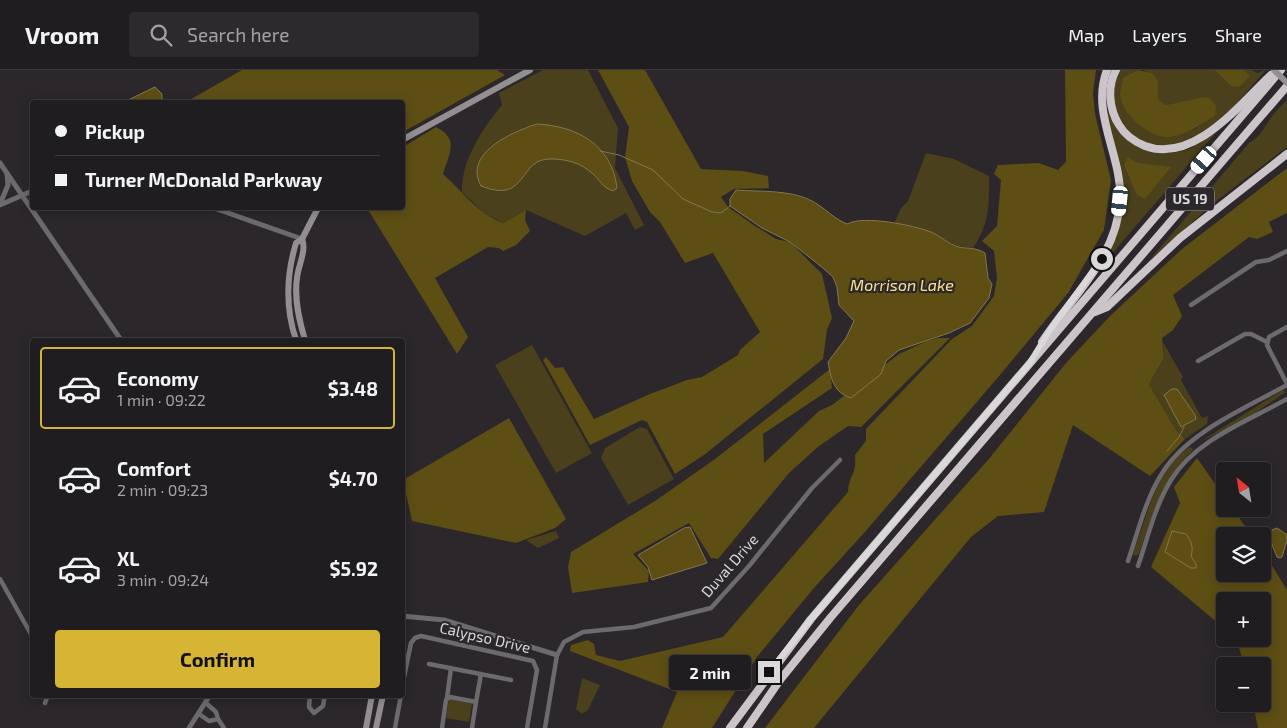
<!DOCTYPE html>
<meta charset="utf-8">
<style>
:root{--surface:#201d20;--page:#2d2a2d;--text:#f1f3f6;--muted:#a2a2a5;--line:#3d3b3e;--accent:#d6b534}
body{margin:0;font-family:"Exo 2",sans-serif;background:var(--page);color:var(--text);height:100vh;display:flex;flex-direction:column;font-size:19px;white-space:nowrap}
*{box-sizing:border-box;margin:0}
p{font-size:16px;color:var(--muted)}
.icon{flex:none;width:28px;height:28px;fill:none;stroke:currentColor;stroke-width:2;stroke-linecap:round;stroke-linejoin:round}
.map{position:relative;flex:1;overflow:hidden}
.sheet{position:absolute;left:30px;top:268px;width:375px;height:360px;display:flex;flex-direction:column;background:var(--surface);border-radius:5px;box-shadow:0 2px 12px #0003,0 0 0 1px var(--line)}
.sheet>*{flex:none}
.top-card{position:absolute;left:30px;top:30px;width:375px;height:110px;border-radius:5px;box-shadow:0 2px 12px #0003,0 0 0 1px var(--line);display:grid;align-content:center;height:110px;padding:0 25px;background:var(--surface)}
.needle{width:32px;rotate:330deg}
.buttons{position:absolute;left:1216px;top:392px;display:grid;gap:10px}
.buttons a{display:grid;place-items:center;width:55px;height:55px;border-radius:5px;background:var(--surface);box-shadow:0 2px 12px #0003,0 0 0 1px var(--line);font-size:25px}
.end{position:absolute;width:22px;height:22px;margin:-11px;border:6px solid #dbd8da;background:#111;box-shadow:0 0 0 2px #111}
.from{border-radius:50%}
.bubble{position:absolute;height:35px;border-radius:5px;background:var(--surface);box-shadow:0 2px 12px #0003,0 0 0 1px var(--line);font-size:16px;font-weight:700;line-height:35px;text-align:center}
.car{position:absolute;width:15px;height:30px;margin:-15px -8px;border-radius:6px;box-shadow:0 0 4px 1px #0007;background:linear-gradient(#fff 24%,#345 0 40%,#fff 0 76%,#345 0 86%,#fff 0)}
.top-card b{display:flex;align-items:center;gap:18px;height:48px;font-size:19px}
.top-card b+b{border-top:1px solid var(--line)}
.top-card i{width:12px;height:12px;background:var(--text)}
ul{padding:9px 0 0;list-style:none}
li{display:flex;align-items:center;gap:15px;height:82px;margin:0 10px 8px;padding:0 15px;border:2px solid transparent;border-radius:5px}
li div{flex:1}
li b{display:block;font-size:19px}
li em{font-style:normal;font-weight:700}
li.active{border-color:var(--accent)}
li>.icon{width:45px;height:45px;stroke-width:1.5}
.primary-button{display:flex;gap:10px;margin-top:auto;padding:10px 25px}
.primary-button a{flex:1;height:58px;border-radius:5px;background:var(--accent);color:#111;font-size:20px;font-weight:700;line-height:58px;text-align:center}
header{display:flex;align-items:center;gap:30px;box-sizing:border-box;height:70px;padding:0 25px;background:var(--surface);border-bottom:1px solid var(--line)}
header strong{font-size:24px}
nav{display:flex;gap:28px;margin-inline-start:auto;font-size:18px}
.search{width:350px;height:45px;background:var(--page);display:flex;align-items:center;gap:12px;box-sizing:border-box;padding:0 18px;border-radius:5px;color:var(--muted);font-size:19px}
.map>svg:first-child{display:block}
.green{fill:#4a401b}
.forest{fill:#5d4e14}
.water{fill:#5e4e14;stroke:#84774f}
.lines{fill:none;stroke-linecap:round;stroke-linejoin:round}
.stream{stroke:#84774f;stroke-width:1}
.minor{stroke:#6c6a6c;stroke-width:4.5}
.tertiary{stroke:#6c6a6c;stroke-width:5}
.secondary{stroke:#928e92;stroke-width:6}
.motorway{stroke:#cbc5ca;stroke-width:8}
.secondary-bridge{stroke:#928e92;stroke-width:6}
.route{stroke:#dbd8da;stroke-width:6}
.labels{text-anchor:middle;stroke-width:4.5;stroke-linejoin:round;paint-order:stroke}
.shield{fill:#2b272a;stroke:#a6a3a5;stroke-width:1}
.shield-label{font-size:14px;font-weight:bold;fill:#dbd8da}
.street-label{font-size:15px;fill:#dbd8da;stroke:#2b272a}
.water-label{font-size:16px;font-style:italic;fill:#fbe28e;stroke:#2b272a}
</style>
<header>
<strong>Vroom</strong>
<div class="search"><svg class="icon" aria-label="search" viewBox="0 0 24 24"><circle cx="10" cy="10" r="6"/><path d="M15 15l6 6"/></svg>Search here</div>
<nav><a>Map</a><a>Layers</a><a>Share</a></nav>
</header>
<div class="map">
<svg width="1287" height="658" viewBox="0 0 1287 658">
<rect width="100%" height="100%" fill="#2b272a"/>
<g class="green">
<path d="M543 0H588L618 58 615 98 644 155 635 160 626 143 585 166 526 140 503 153 484 143 462 122C461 90 483 58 502 35L499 23Z"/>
<path d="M1120 0H1138L1123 9 1166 67 1195 59 1215 46 1202 27 1166 35 1158 29C1158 14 1158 4 1142 0H1214L1231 16 1250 6 1244 0H1252L1257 3 1266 0C1246 22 1215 63 1187 72 1154 83 1117 68 1114 30 1114 20 1115 8 1120 0Z"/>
<path d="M1287 30V77L1215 132 1148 192 1249 73C1261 67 1265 55 1273 45 1277 40 1282 35 1287 30Z"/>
<path d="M1110 42C1117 75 1156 90 1186 80 1198 76 1209 66 1219 59L1104 193 1103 192C1134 145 1120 93 1106 43Z"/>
<path d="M926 83 954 89 989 106C989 136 990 152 973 178L958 176 930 162 894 154 901 138 908 131Z"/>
<polygon points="1163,272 1183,307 1181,310 1202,348 1208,346 1207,354 1185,369 1176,360 1149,314 1164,288"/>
<polygon points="532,275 592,383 556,403 495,295"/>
<polygon points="1283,320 1286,322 1249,347 1198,373"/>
<polygon points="640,357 647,359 674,409 628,435 601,388 605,378"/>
<path d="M1190 377 1193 379 1192 381C1162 409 1152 446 1139 484L1135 486 1133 484C1146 449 1156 398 1190 377Z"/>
<polygon points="556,461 559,468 538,478 526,470"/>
<polygon points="582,608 600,615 588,640 582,644 576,639"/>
<polygon points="449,629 472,634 469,652 446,648"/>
</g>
<g class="forest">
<polygon points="242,0 497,0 505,5 403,62 402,32 186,32"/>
<polygon points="598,0 645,0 701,99 743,101 768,106 769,118 734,119 721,127 728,137 755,156 776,169 790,172 822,204 832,248 827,260 823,289 704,385 675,404 647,352 642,350 590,375 543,290 546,287 555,298 563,297 594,349 650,324 687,310 702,307 738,285 740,280 760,262 713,183 685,193 660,152 650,142 632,111 625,87 629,57"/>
<path d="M1065 0H1096L1093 23 1095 44 1111 110 1104 160 1068 223 1000 305 864 463 813 519 757 587 712 658H662L677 622 570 581 571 575 588 570 594 574 596 585 620 591 723 567 848 422C849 404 857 405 855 385L866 371V359L952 269 972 256 994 226 997 208 994 181 982 171 997 156 1001 110 994 104 998 95 1039 93 1058 100 1066 92Z"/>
<path d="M1138 0 1152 3 1158 11V29L1166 35 1202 27 1210 28 1216 36 1215 46C1203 54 1181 68 1165 67 1146 65 1121 43 1120 24 1120 19 1123 13 1123 8Z"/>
<polygon points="1214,0 1244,0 1250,6 1239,17 1231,16"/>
<path d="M436 57C460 69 449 84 443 104 463 122 477 143 503 153L526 140 525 150 530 161 516 175 503 181 499 178 488 177 435 208 468 267 457 284 367 138H402L403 77Z"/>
<polygon points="1128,87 1138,93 1171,97 1145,129 1137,125 1124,95"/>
<polygon points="1287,98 1287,143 1269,152 1273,162 1257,169 1249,167 1173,225 1182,246 1173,260 1162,268 1164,288 1149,314 1176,360 1185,369 1150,406 1073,355 1044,442 998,446 971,467 814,658 765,658 859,535 988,390 1066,293 1110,246 1182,179"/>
<polygon points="939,268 950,268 861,357 848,356 819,376 789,403 718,489 711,488 689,453 633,484 649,501 648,512 572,523 568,497 571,482 655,431 715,389 830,299 832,318 763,364 764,393 819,341 832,335 899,284 927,271"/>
<polygon points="509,348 566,449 555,458 516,473 412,451 403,410"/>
<polygon points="1197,388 1225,428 1225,439 1233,439 1252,466 1225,466 1225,504 1262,504 1263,481 1287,520 1287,658 1258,658 1253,634 1262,634 1262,596 1245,596 1236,569 1262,569 1262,531 1225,531 1225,559 1151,497 1180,433 1174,417"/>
</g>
<g class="water">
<polygon points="155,17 162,24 162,32 124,32"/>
<path d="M537 54C577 56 612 75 617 118L613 121C603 118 600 110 593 104 581 93 567 89 551 89 517 88 529 135 481 116 463 83 512 62 537 54Z"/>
<path d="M736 120C761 122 795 119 817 134 828 141 835 149 847 154 864 145 912 155 931 162 940 166 949 174 959 177 968 179 975 177 985 183L988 208 992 214 989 228 970 253 949 263 899 280 886 291 881 304 851 328C834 323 831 309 828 292L846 268 854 251 839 235 837 217 833 207 823 198 790 172 762 158 730 136V129Z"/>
<polygon points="1172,319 1177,319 1195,345 1196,349 1181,357 1164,325"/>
<polygon points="690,457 707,493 652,510 648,497 638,485 684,458"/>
<polygon points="1277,458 1286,464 1287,470 1282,487 1280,488 1277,487 1268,465 1272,460"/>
<path d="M1172 461 1186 464C1191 471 1194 477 1191 486L1196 494V498H1191L1165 482Z"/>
</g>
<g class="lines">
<g class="stream">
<polyline points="600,81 619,85 653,100 683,129 712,142 721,143 730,136"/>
<polyline points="1167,381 1179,367 1184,357"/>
</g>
<g class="minor">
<polyline points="1191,235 1256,192 1269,190 1287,181"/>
<polyline points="1287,257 1269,267 1267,275 1287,314"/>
<polyline points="1198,291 1245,264 1251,264 1267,272"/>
<path d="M1128 491C1138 462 1145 431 1161 405 1185 363 1246 338 1287 315"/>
<path d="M1138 496C1148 467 1155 436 1171 410 1195 370 1248 351 1287 329"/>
<polyline points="0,509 32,566"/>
<polyline points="429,594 511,610"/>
<polyline points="402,617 411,573 415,568 421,566 533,591 537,600 527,658"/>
<polyline points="310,625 309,637 314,643 323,636 325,625"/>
<polyline points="447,628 451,598"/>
<polyline points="476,632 481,604"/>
<polyline points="45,633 48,625"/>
<polyline points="199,644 209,651 218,649 216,642 206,633"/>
<polyline points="218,649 224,658"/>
<polyline points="395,658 401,625"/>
<polyline points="442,658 446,630 450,627 476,632 472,658"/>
<polyline points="545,658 557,585 564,572 583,562 634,557 711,538 749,496 812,418 840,390"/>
</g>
<g class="tertiary">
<polyline points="0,93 121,270"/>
<polyline points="0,134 8,115 7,104"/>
<polyline points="0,135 32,121"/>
<polyline points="214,138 302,169"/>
<polyline points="402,546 444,550 557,585"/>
<polyline points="189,658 210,625"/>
</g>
<g class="secondary">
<polyline points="402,70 530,0"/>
<path d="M302 169C307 180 298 196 297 208 294 229 299 250 305 270"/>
<path d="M296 270C285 237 286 206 296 173L302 169 318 138"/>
<polyline points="366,658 372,625"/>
<polyline points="376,658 383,625"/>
</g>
<g class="motorway">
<path d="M1116 0C1107 17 1109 39 1119 55 1125 65 1135 72 1145 76 1194 94 1240 34 1271 5"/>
<polyline points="1095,242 1107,237 1180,168 1287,84"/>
<path d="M1042 272C1071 227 1117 188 1120 131 1123 86 1090 44 1107 0"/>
<polyline points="730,658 811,549 1281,0"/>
<polyline points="747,658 780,610 831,547 1287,16"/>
</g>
<polyline class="secondary-bridge" points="1274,0 1287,13"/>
</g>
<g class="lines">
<polyline class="route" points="769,602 811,549 1029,294 1050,260 1102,189"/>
</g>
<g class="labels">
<rect class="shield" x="1166" y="117.5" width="48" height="23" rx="4"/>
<g class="shield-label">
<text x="1190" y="134">US 19</text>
</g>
<g class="street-label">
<text transform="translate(730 496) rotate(-49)" y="5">Duval Drive</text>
<text transform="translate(485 568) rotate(13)" y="5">Calypso Drive</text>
</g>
<g class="water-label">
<text x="902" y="221">Morrison Lake</text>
</g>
</g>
</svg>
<div class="buttons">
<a><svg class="needle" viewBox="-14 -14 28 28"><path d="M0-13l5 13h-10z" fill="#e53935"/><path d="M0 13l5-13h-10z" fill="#a2a2a5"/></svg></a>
<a><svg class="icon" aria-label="layers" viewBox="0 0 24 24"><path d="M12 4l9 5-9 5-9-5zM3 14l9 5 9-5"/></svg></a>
<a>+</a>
<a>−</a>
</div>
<i class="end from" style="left:1102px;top:189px"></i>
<i class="end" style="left:769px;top:602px"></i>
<div class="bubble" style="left:669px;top:585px;width:82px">2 min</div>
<i class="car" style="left:1204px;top:90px;rotate:221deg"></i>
<i class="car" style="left:1120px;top:131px;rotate:186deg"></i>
<div class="top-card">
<b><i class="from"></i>Pickup</b>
<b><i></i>Turner McDonald Parkway</b>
</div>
<section class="sheet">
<ul>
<li class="active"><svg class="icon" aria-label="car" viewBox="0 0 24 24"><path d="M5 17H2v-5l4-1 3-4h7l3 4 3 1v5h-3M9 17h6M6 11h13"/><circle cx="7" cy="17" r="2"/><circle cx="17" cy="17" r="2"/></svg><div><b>Economy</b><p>1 min · 09:22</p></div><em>$3.48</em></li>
<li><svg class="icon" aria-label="car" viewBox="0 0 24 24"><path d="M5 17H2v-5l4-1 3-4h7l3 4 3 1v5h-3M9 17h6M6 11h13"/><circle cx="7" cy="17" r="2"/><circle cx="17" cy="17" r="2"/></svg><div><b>Comfort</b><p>2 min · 09:23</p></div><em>$4.70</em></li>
<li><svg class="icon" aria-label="car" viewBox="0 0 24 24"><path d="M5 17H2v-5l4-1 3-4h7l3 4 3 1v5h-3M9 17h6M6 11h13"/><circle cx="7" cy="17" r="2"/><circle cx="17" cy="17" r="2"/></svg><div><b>XL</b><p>3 min · 09:24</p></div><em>$5.92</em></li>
</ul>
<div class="primary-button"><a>Confirm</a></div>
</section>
</div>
